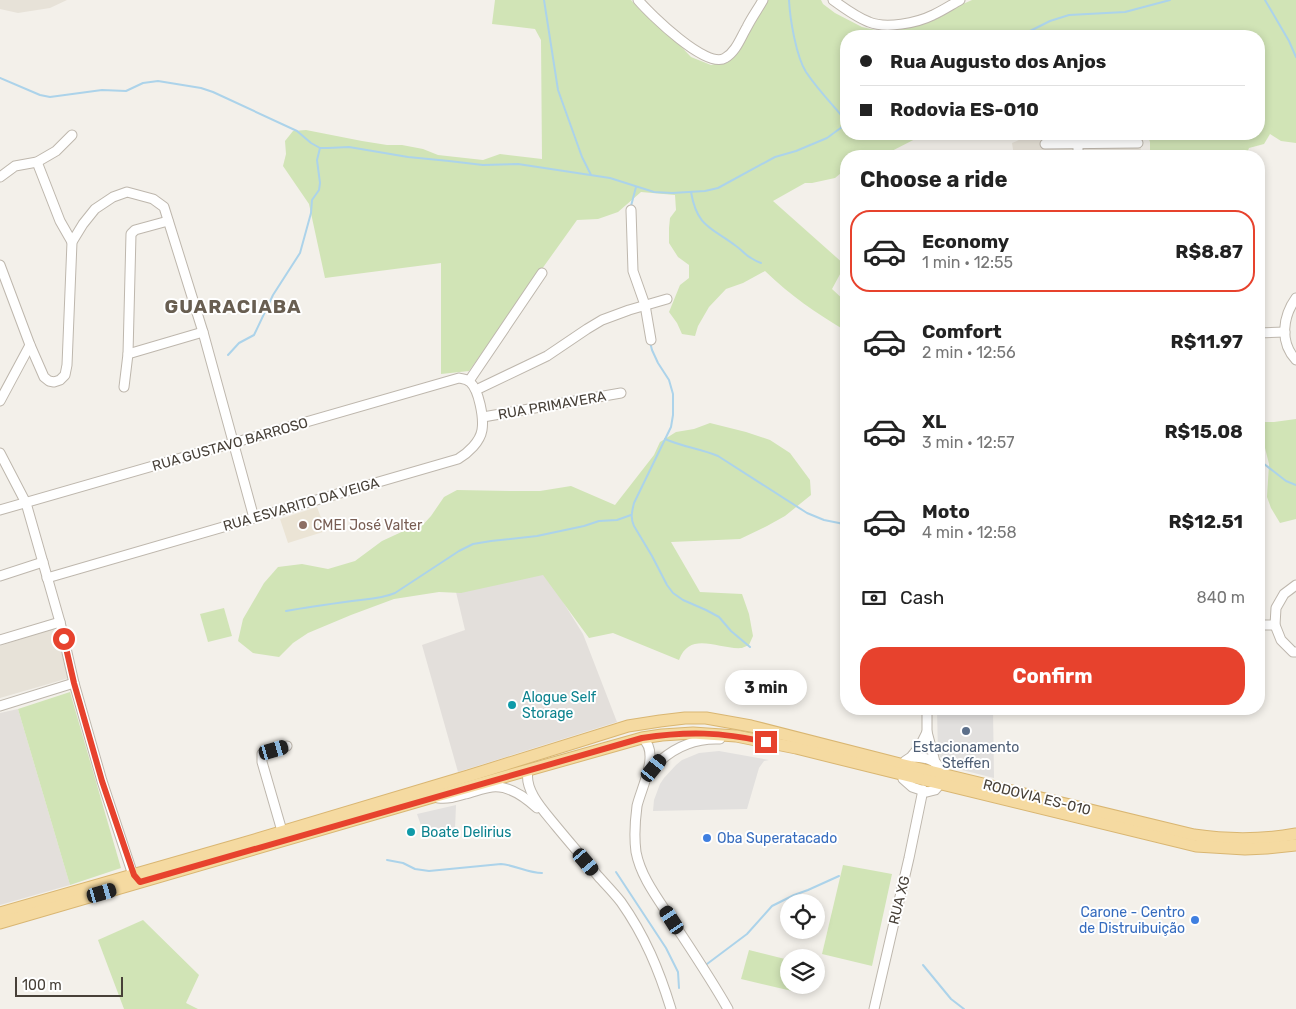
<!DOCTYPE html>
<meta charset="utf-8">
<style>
:root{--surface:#fff;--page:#f2f2f2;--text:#222;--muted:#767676;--line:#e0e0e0;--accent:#e7422d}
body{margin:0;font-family:Rubik,sans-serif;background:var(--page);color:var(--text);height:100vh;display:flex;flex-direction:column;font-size:19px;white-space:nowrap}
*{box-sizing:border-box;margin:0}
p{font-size:16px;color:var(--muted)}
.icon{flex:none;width:28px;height:28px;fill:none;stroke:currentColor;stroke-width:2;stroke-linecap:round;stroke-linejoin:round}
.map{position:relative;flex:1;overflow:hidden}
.side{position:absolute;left:840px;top:150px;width:425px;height:565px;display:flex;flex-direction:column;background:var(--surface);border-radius:20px;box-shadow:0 2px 8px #0003}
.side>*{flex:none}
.hud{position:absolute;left:840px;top:30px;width:425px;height:110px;border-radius:20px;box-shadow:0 2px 8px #0003;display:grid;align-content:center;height:110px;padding:0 20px;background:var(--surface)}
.fabs{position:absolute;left:780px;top:894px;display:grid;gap:10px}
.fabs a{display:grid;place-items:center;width:45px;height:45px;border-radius:50%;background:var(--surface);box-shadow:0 2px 8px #0003;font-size:25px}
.scale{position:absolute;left:15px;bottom:12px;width:108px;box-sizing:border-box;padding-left:5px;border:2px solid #474038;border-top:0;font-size:14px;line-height:18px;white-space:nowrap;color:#474038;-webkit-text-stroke:4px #fff;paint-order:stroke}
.end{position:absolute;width:22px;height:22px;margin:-11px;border:6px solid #e7422d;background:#fff;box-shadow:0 0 0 2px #fff}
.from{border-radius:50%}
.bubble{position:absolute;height:35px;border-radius:18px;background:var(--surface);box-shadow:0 2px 8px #0003;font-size:16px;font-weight:700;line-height:35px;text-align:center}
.car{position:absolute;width:15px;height:30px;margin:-15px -8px;border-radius:6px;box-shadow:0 0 4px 1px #0007;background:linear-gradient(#222 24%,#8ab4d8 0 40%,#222 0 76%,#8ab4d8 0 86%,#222 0)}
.hud b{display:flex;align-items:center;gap:18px;height:48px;font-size:19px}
.hud b+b{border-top:1px solid var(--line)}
.hud i{width:12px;height:12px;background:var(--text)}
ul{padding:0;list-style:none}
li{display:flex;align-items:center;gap:15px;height:82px;margin:0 10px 8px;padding:0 10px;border:2px solid transparent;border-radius:20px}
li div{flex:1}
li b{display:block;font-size:19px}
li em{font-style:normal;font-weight:700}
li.on{border-color:var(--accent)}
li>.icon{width:45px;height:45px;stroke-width:1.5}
h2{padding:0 20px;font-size:22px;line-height:60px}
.pay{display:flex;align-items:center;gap:12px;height:55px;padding:0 20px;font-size:19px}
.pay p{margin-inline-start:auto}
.cta{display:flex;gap:10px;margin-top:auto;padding:10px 20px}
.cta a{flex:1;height:58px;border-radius:20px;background:var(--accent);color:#fff;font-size:20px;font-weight:700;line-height:58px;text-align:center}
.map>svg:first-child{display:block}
.residential{fill:#e7e2d8}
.industrial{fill:#e3dfdb}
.education{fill:#ebe4d5}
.green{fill:#d1e4b6}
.parking{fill:#e2e0de}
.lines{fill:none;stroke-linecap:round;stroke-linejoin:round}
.stream{stroke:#acd3ea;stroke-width:2}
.minor-casing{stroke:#beb7ad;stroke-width:11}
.major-casing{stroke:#d9b672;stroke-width:13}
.minor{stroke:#fff;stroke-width:9}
.major{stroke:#f5daa1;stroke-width:11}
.route{stroke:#e7422d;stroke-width:6}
.education-dot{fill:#8d6e63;stroke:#fff;stroke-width:2}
.culture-dot{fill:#0f9aa8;stroke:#fff;stroke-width:2}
.service-dot{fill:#5c6f8a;stroke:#fff;stroke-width:2}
.shop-dot{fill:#3f7fe0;stroke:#fff;stroke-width:2}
.labels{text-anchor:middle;stroke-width:4;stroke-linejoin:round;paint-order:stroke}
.street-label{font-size:14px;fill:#474038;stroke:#fff}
.education-label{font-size:14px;fill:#785e54;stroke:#fff;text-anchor:start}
.culture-label{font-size:14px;fill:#0d838f;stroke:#fff;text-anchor:start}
.service-label{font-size:14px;fill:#4e5e75;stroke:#fff}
.shop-label{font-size:14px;fill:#366cbe;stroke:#fff;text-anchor:start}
.district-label{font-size:19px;font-weight:bold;letter-spacing:1px;fill:#685e51;stroke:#fff}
</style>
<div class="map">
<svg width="1296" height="1009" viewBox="0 0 1296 1009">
<rect width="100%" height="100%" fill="#f3f0ea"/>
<g class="residential">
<polygon points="0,0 67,0 50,8 18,13 0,9"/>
<polygon points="1033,134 1140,134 1141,156 1014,156 1012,143"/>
<polygon points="54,628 69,678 0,698 0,646"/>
</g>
<g class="industrial">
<polygon points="545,573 583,634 617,722 458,772 422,645 465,630 456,592"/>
<polygon points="18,709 70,885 0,905 0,713"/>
</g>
<polygon class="education" points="317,507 326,531 288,543 280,519"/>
<g class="green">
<path d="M495 0H631L640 10 659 23 691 57 711 65 728 61 768 0H821L823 4 835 13 862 27 880 31 920 23 972 0H1296V143L1281 141 1270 134 1264 144 1249 148 1246 156H1150V142L1147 134H1259V36H846V134H925L882 156H846V169L835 178 812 183H805L773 201 845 265 832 289 846 302V331C816 313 791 296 765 271L743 283 726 289 709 307 698 326 695 336 682 334 677 323 669 312 680 285 689 278V265L678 257 669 243V228L670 218 676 210 675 195 641 192 618 212 598 219 577 220 469 371 441 374V263L325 278 309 204 283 166 286 154 285 141 293 131 306 130 362 141 387 145H402L423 149 438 155 483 160 500 154 542 159 541 40 535 29 492 24Z"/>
<polygon points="1296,419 1296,519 1280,523 1271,508 1267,497 1269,464 1261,432 1260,422 1274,422"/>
<path d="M710 423 746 432 770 440 790 453 810 480 811 495 785 516 767 526 740 539 671 542 700 592 742 594 749 614 753 636 749 645C747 646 744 647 742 648 719 650 690 630 679 660L613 633 589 638 543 575 461 593 439 592 394 599 351 615 308 633 293 643 279 657 253 653 238 641 243 619 264 583 278 567 302 564 328 569 355 561 382 541 408 529H419L431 516 444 497 457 490 515 491H540L571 486 615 505 654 455 660 442 676 432 694 429Z"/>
<polygon points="224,608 232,636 208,642 200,614"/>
<polygon points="70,692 121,868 70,885 18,709"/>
<polygon points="843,865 892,874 872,966 822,954"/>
<polygon points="143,920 199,975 186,1003 198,1009 124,1009 98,940"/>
<polygon points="749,950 789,960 789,985 793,985 792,991 741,979"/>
</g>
<g class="parking">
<polygon points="937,709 993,709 994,778 950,767 944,763 938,753"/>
<polygon points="719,751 769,760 764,761 759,768 747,809 653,811 654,800 660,784 664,778 676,765 682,760 699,753"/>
<polygon points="456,805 455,829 425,837 417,814"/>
</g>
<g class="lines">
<g class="stream">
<polyline points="544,0 558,90 582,157 591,175"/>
<path d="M789 0C790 19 796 56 806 72 818 90 833 105 846 121"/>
<polyline points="1265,0 1289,41 1296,57"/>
<polyline points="1020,36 1050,21 1069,15 1125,12 1170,0"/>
<polyline points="0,78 40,95 50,97 102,90 126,91 143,83 158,81 201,88 213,92 297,131 311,143 320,148 328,148 349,147 408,157 449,161 483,165 518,164 610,178 654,192 672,193 705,191 718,188 775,157 796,151 827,138 846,124"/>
<path d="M691 192C697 227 711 227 736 246 741 249 745 255 751 258 754 260 758 262 761 263"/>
<polyline points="631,206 636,187"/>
<path d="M650 342 652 350 658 363 669 380 673 394V415L671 427 634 503C632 512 630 517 634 526L652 556 667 585 673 593 683 600 706 610 719 617 731 631 750 647"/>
<polyline points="228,355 239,343 254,335 273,295 300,253 311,213 312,200 319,190 320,183 317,160 320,148"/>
<path d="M665 439C683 447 701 449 718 456L807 513 824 520 839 523 846 525"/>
<polyline points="1259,460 1286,481 1296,485"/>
<path d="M286 611C308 607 330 604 352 601 367 599 381 599 395 593L459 551 473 544 491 541 537 536 584 526 599 521 617 520 631 515"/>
<path d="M387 860 403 863 415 869 429 871 501 864C515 865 528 873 542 873"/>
<polyline points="616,872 666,948 678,972 679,988"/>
<polyline points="707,964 747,934 772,906 794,895 808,890 839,876"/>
<polyline points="923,965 951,999 964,1009"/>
</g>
<defs>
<g id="minor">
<path d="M638 0C650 14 707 70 725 58 736 52 741 37 747 27 752 17 758 9 763 0"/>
<path d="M833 0C844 8 856 17 869 22 886 29 917 23 933 15 942 11 951 5 960 0"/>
<polyline points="1078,134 1078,156"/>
<polyline points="1045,144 1138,143"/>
<polyline points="37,162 60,221 72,242"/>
<polyline points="0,177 15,166 37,162 56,151 72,135"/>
<polyline points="631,210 633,271 645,305 651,340"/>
<polyline points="0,265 30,345 44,377 49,381 54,382 60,380 65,375 67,365 72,242 83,224 95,209 113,197 127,192 153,199 164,207 203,332 254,518"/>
<path d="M1296 298C1283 316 1279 342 1296 360"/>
<polyline points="1259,333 1285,332"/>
<polyline points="128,354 203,332"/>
<polyline points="469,381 542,273"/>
<polyline points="124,387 128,354 131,234 135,230 168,221"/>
<polyline points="476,390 547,356 587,329 602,320 629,310 667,299"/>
<polyline points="0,401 30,345"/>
<polyline points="483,417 621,393"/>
<polyline points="0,453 26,503 60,622 74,683 102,781 133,875 137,879"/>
<path d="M0 510 459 378C463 379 467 379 470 382 479 390 484 418 482 430 480 442 468 453 458 459L47 578"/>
<polyline points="0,576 43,562"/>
<polyline points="1296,585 1284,594 1276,608 1275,625 1281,640 1293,652 1296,652"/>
<polyline points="1259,625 1275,625"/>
<polyline points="0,640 60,622"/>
<polyline points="0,706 74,683"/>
<polyline points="927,709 927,732 935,762"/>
<path d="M642 738C661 752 641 788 637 806 635 821 634 837 636 852 641 878 659 900 673 922 692 951 711 979 728 1009"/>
<path d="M911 757C925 757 944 760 941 779 940 784 939 786 935 790L927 792 912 787 903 779 902 774 905 761 911 757 920 746 927 732"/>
<path d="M528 771C524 791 544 811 556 826 570 843 584 859 598 876 606 885 614 893 621 902 645 936 659 970 671 1009"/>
<path d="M648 776C652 771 656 765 661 760 677 746 698 738 720 739"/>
<path d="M438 798C448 799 455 797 465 794 474 792 483 788 492 787 509 785 525 797 537 808"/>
<polyline points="282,831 262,762 262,754 287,746"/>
<polyline points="874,1009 909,858 923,790"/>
</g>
<g id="major">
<path d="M0 913 244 843 468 776 628 726 660 721 685 718H706L751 726 904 765 1194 835C1228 840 1262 840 1296 834"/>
<polyline points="0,923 433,797 642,738 662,735 693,733 736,736 796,748 921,779 1196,846 1245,849 1267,848 1296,845"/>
</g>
</defs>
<use href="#minor" class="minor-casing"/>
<use href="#major" class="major-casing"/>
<use href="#minor" class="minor"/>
<use href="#major" class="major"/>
</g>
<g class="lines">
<path class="route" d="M64 639 74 683 102 781 134 875 140 882 642 738C687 731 722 732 766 742"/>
</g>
<circle class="education-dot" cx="303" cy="525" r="5"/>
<g class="culture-dot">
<circle cx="512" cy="705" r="5"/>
<circle cx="411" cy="832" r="5"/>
</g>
<circle class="service-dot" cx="966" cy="731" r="5"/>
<g class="shop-dot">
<circle cx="707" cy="838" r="5"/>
<circle cx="1195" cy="920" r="5"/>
</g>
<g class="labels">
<g class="street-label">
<text transform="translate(552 405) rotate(-10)" y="5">RUA PRIMAVERA</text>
<text transform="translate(230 444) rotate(-16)" y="5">RUA GUSTAVO BARROSO</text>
<text transform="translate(301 504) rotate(-16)" y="5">RUA ESVARITO DA VEIGA</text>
<text transform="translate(1037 797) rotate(14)" y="5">RODOVIA ES-010</text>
<text transform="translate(899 900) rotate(-76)" y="5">RUA XG</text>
</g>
<g class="education-label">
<text x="313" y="530">CMEI José Valter</text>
</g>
<g class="culture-label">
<text x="522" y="702">Alogue Self<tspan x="522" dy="16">Storage</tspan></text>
<text x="421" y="837">Boate Delirius</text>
</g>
<g class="service-label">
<text x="966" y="752">Estacionamento<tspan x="966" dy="16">Steffen</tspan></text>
</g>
<g class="shop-label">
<text x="717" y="843">Oba Superatacado</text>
<text x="1185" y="917" text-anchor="end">Carone - Centro<tspan x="1185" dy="16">de Distruibuição</tspan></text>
</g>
<g class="district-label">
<text x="233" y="313">GUARACIABA</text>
</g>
</g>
</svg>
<div class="fabs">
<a><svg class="icon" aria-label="locate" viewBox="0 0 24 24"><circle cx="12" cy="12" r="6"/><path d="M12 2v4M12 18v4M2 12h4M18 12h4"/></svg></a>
<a><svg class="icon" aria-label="layers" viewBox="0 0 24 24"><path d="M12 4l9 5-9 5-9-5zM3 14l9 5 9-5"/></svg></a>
</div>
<div class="scale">100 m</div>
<i class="end from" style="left:64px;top:639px"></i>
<i class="end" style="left:766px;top:742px"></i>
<div class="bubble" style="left:725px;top:670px;width:82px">3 min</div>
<i class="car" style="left:274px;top:750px;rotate:74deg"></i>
<i class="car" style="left:654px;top:768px;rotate:39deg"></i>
<i class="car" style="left:586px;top:862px;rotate:140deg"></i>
<i class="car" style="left:102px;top:893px;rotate:74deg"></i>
<i class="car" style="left:672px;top:920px;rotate:327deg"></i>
<div class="hud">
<b><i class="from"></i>Rua Augusto dos Anjos</b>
<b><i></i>Rodovia ES-010</b>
</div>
<section class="side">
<h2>Choose a ride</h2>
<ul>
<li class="on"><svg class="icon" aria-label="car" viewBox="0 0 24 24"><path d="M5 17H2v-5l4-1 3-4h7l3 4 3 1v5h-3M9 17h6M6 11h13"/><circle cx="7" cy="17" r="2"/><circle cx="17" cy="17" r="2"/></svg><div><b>Economy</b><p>1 min · 12:55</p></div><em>R$8.87</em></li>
<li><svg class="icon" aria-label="car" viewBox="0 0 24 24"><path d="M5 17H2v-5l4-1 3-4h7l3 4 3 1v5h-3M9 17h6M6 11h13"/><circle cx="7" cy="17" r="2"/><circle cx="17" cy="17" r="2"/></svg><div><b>Comfort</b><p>2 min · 12:56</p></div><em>R$11.97</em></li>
<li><svg class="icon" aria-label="car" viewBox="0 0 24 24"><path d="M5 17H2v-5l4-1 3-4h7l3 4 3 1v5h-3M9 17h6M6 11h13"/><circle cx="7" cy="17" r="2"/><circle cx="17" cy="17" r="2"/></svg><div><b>XL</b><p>3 min · 12:57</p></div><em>R$15.08</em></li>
<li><svg class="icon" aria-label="car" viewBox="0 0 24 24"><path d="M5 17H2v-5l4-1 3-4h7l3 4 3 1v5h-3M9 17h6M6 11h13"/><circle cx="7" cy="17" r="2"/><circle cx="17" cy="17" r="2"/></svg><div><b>Moto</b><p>4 min · 12:58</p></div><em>R$12.51</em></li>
</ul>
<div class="pay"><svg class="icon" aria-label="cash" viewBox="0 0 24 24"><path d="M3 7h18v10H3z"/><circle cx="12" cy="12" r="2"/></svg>Cash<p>840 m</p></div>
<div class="cta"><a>Confirm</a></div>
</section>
</div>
